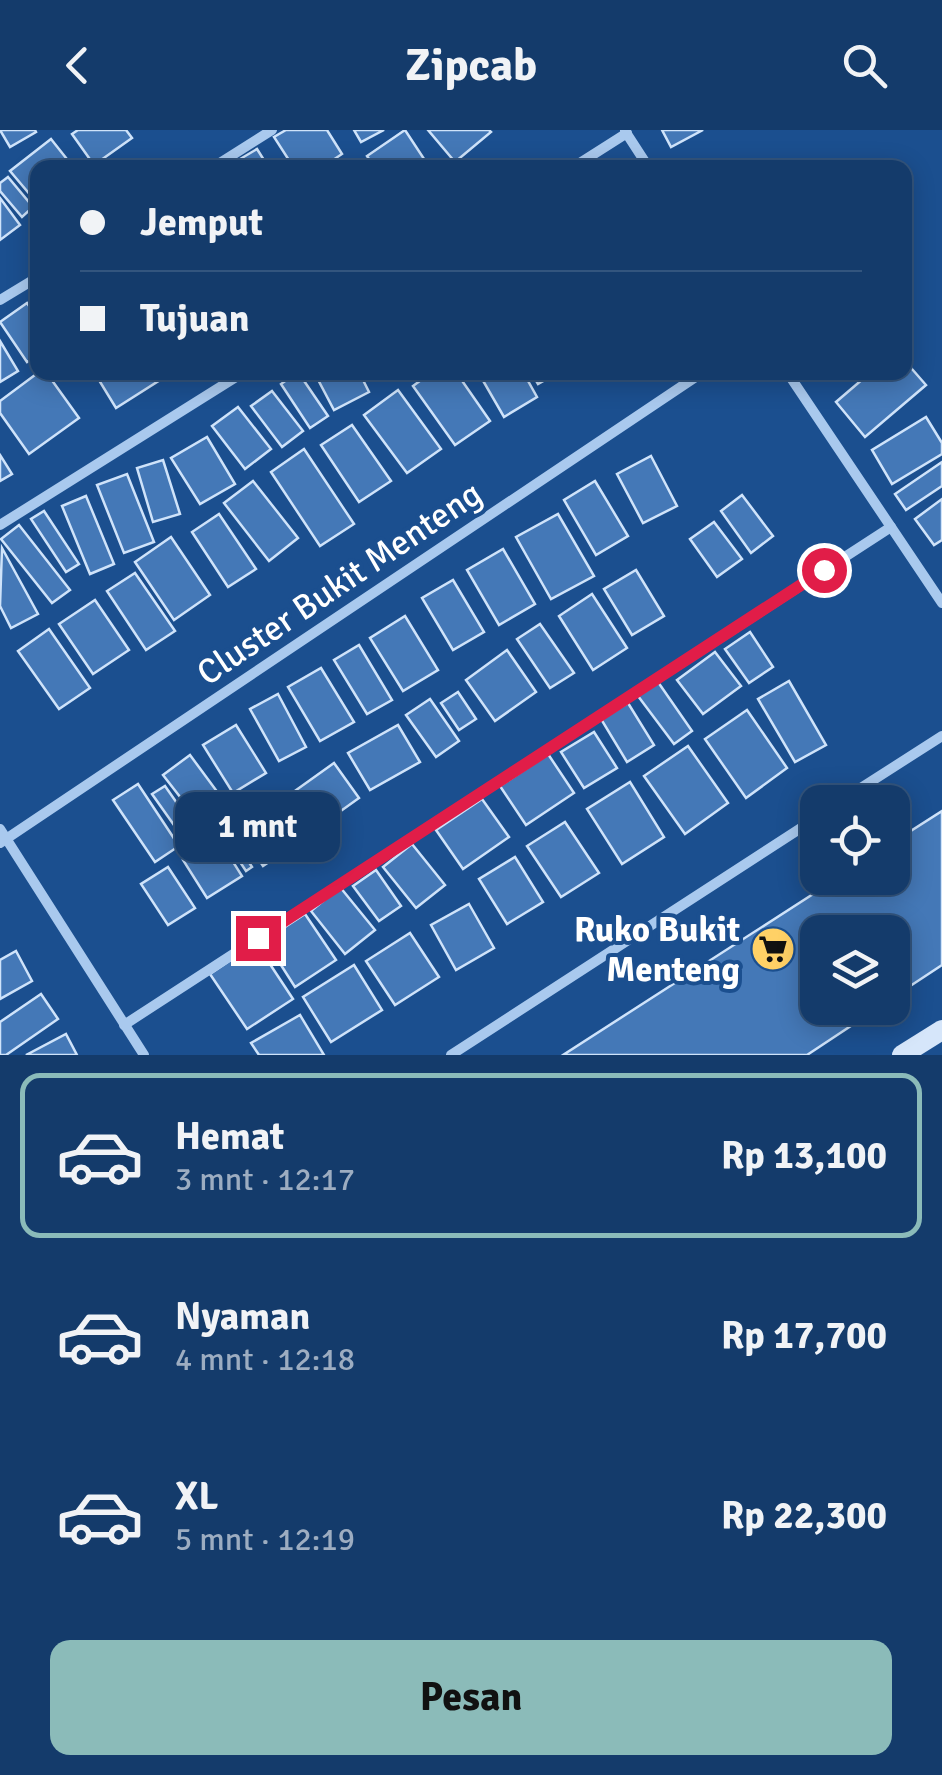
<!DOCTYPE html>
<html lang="id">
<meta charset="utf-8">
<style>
:root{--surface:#143b6b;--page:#1d4271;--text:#f1f3f6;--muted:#9dadc1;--line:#33557e;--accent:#8bbbb9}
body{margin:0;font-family:Signika,sans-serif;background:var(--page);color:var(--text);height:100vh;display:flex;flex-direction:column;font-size:38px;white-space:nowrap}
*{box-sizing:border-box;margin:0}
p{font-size:32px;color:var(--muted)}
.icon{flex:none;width:55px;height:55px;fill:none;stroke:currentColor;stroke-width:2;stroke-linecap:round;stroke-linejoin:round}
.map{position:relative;height:925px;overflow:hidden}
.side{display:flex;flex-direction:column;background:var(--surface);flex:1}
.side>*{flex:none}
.top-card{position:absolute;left:30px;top:30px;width:882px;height:220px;border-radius:20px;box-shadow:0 5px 25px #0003,0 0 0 2px var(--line);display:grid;align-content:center;height:220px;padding:0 50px;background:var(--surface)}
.controls{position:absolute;left:800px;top:655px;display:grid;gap:20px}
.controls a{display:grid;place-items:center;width:110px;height:110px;border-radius:20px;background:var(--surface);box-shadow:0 5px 25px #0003,0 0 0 2px var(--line);font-size:50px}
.end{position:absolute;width:45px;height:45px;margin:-22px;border:12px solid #e11d48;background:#fff;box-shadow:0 0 0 5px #fff}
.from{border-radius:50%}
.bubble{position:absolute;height:70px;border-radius:20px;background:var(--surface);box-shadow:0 5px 25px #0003,0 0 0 2px var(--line);font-size:32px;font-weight:800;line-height:70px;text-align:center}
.top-card b{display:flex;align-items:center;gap:35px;height:95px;font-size:38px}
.top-card b+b{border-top:2px solid var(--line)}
.top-card i{width:25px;height:25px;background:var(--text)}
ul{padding:18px 0 0;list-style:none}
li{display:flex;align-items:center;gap:30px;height:165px;margin:0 20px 15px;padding:0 30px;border:5px solid transparent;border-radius:20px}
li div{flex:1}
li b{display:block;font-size:38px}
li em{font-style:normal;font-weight:800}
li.on{border-color:var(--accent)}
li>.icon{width:90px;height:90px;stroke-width:1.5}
.button{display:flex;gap:20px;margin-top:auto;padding:20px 50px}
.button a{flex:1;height:115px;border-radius:20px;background:var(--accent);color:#111;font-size:40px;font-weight:800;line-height:115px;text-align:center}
header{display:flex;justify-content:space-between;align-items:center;height:130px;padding:0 50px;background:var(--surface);font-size:45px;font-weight:800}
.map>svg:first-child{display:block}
.building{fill:#4478b7;stroke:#cfe3fa;stroke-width:2.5}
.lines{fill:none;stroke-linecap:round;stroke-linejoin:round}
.street{stroke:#a9c9ee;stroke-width:10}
.secondary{stroke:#d6e6fa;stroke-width:20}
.route{stroke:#e11d48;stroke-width:12}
.labels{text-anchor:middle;stroke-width:8;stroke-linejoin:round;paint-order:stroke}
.street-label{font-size:35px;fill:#fff;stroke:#1b4f8f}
.poi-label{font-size:35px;font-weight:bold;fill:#fff;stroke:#1b4f8f;text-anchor:end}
</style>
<header><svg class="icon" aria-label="back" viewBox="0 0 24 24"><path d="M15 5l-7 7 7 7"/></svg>Zipcab<svg class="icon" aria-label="search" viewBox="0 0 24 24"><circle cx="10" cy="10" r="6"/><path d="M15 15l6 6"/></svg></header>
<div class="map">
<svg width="942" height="925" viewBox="0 0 942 925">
<rect width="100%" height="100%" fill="#1b4f8f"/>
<g class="building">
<polygon points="0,0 35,0 36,2 10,17"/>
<polygon points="78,0 126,0 132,8 94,35 72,4"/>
<polygon points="286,0 327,0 342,24 321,38 294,38 274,7"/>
<polygon points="354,0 384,0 361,12"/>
<polygon points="405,0 430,38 375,38 367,26"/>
<polygon points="428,0 489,0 491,2 455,32"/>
<polygon points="662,0 703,0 671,17"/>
<polygon points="51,9 74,38 38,38 38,74 10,41"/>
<polygon points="257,19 269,38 225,38"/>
<polygon points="8,47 33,77 22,87 0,61 0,53"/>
<polygon points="0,68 20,95 0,110"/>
<polygon points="27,173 38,189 38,225 27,232 0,192"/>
<polygon points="0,211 18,241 0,252"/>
<polygon points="905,231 926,255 865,307 836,272 871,242 905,242"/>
<polygon points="39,242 46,242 79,288 29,324 0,283 0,271"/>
<polygon points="94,242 155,242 160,250 116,278"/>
<polygon points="298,242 328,286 310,298 281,254"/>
<polygon points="314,242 359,242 369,262 334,280"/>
<polygon points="432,242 456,242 490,291 455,315 413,256"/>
<polygon points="478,242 523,242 537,267 504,287"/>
<polygon points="531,242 559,242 538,254"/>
<polygon points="398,260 441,319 407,343 364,285"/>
<polygon points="272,261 303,301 282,317 251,276"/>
<polygon points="238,277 271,319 245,339 212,296"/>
<polygon points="926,287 942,313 942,324 892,354 872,320"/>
<polygon points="352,295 391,351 359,372 321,315"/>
<polygon points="207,307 235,354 200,374 171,328"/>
<polygon points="304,319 354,394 320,416 271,342"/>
<polygon points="0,325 12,344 0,351"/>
<polygon points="651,326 677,376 643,393 617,344"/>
<polygon points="163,330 180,384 153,392 137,338"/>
<polygon points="942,332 942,356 906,380 895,364"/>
<polygon points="127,344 154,412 124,423 97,355"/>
<polygon points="253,351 298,408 269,431 224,373"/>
<polygon points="595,351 628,406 596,425 564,370"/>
<polygon points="742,365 773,406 751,423 721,381"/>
<polygon points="86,366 114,434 90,444 62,376"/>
<polygon points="942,369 942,410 934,415 915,389"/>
<polygon points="44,381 79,434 66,442 31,389"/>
<polygon points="219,384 256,439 228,457 192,402"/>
<polygon points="558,384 594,446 551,469 516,407"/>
<polygon points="714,392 742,429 717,447 690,409"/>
<polygon points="19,395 70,460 52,473 1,409"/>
<polygon points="171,407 210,465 174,490 135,432"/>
<polygon points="2,418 38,484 11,498 0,476"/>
<polygon points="503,419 535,474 499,495 467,440"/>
<polygon points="636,440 664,486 632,505 604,459"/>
<polygon points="135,443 175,501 146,520 107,461"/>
<polygon points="453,450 484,502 453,520 422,468"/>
<polygon points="592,464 627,518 593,540 559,486"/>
<polygon points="95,470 129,520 93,544 59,494"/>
<polygon points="405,486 438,540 403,561 370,508"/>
<polygon points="540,494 574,543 550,558 517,509"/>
<polygon points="49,499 90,558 59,579 18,521"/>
<polygon points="750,502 773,537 749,553 725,519"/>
<polygon points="359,515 392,570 367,584 334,530"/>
<polygon points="507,520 536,562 495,591 466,550"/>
<polygon points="715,522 741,556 703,584 677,550"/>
<polygon points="321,538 354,592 320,611 288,557"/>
<polygon points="789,551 826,615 795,632 758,569"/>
<polygon points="658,552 692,601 674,614 638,566"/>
<polygon points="458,562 476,589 459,600 441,573"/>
<polygon points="278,564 306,617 279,631 250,579"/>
<polygon points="430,569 459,611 436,627 406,585"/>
<polygon points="628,573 654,615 627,632 601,589"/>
<polygon points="747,580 787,638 746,668 705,609"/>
<polygon points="236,595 266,643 233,663 203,615"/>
<polygon points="398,595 420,632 370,660 348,623"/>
<polygon points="594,602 617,638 584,658 561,622"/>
<polygon points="688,616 728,673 685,704 644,646"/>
<polygon points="548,624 574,663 526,695 500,656"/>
<polygon points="190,625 224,671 198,690 163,645"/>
<polygon points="334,633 359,668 317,698 292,663"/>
<polygon points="630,652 664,707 622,734 587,679"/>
<polygon points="138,654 179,716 155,732 113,670"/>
<polygon points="165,656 193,696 181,705 152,664"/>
<polygon points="280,668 306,707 263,736 237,697"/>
<polygon points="482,669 509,707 463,739 436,700"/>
<polygon points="942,681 942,835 892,868 892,802 818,802 818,878 878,878 807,925 563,925 838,748 892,748 892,713"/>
<polygon points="565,692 599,743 561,767 527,716"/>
<polygon points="231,704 252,737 246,741 224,708"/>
<polygon points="218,708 242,746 207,768 183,730"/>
<polygon points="412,714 445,755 416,778 383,737"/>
<polygon points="515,727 543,772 507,794 479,749"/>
<polygon points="168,737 195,778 168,795 141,754"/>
<polygon points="376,740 401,776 379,791 353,756"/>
<polygon points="340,757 375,800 345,824 311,781"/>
<polygon points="469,774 494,818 456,840 431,795"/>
<polygon points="305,784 336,830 295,857 265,810"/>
<polygon points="410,803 439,847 395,875 366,831"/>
<polygon points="256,813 293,869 247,899 210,844"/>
<polygon points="16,821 32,851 0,869 0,830"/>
<polygon points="354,835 382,880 331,912 303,867"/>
<polygon points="41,864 58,889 6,925 0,925 0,892"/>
<polygon points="300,885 324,925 259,925 251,913"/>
<polygon points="66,904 77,925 26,925"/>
</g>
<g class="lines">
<g class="street">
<polyline points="625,1 649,38"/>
<polyline points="212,38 272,0"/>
<polyline points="572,38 627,3"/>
<polyline points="0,170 38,147"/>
<polyline points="787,242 942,473"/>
<polyline points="0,395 244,242"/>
<polyline points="839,672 942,606"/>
<polyline points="0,699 144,925"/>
<polyline points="0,713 703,242"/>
<polyline points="124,895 891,397"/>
<polyline points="451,925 818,687"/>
</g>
<polyline class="secondary" points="902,925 942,900"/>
</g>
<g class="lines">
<polyline class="route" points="258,808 824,440"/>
</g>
<defs>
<symbol id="supermarket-disc" viewBox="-11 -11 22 22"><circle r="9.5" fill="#ffd166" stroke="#1b4f8f"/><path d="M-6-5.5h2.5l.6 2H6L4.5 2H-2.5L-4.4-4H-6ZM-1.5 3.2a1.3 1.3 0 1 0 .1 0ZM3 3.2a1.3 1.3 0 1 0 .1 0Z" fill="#111"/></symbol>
</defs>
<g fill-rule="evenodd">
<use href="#supermarket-disc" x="748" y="794" width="50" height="50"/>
</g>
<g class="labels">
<g class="street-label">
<text transform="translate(339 453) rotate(-34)" y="12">Cluster Bukit Menteng</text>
</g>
<g class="poi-label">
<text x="740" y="811">Ruko Bukit<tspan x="740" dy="40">Menteng</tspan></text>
</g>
</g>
</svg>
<div class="controls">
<a><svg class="icon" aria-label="locate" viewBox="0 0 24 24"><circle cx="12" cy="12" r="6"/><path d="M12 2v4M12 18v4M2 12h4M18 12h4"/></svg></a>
<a><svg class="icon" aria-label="layers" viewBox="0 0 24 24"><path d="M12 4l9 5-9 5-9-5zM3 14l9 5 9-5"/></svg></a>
</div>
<i class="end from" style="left:824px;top:440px"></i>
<i class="end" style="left:258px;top:808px"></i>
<div class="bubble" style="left:175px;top:662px;width:165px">1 mnt</div>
<div class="top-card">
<b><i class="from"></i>Jemput</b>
<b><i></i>Tujuan</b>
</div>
</div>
<section class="side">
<ul>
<li class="on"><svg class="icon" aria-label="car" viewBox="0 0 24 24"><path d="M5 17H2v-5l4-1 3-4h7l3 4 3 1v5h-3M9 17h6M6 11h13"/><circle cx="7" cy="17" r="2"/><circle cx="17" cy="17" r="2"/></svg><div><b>Hemat</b><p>3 mnt · 12:17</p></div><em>Rp 13,100</em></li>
<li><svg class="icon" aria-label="car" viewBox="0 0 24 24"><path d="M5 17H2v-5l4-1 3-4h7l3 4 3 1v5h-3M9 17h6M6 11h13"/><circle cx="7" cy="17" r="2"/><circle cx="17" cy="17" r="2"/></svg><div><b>Nyaman</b><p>4 mnt · 12:18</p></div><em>Rp 17,700</em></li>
<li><svg class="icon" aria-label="car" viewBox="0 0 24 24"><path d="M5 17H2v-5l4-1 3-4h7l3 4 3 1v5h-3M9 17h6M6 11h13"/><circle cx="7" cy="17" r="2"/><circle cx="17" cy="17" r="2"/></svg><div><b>XL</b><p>5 mnt · 12:19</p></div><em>Rp 22,300</em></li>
</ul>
<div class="button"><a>Pesan</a></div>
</section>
